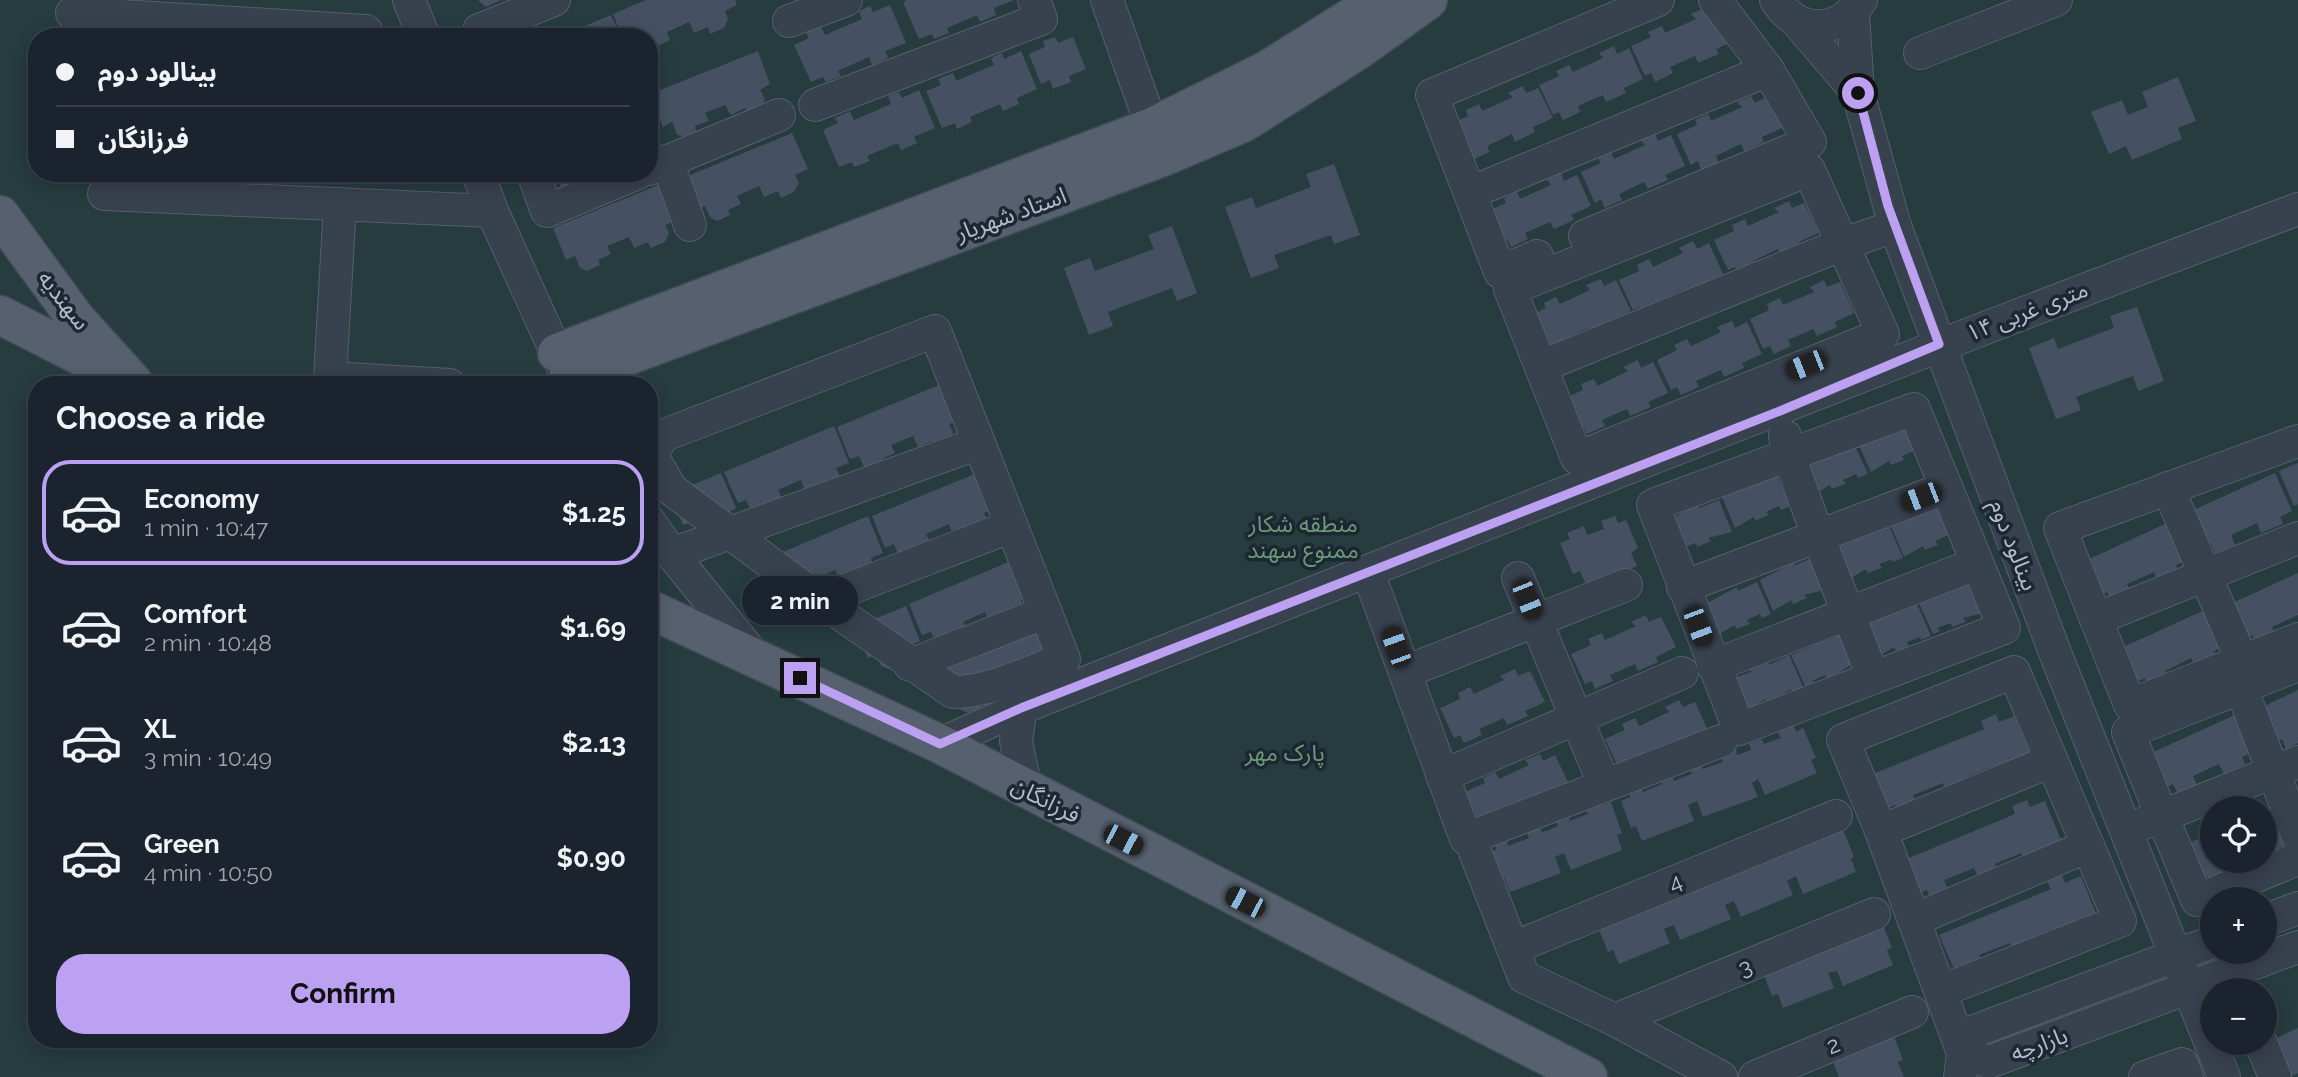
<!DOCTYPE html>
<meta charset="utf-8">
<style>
:root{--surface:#1b232e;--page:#242b36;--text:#f1f3f6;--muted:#a0a4aa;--line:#39404a;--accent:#bca0f2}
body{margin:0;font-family:Raleway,"Noto Sans Arabic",sans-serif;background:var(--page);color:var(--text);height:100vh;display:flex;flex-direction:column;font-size:26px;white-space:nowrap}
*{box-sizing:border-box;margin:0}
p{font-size:23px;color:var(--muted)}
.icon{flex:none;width:38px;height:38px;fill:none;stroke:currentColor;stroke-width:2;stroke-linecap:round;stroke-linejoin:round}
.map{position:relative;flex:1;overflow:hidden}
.sheet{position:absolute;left:28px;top:376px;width:630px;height:672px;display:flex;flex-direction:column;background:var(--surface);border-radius:28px;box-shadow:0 4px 18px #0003,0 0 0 2px var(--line)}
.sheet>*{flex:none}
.guide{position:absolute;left:28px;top:28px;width:630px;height:154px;border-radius:28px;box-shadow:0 4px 18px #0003,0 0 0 2px var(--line);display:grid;align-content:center;height:154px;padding:0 28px;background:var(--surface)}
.fabs{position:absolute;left:2200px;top:796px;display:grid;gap:14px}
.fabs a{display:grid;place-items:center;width:77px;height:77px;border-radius:50%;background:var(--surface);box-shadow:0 4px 18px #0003,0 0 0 2px var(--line);font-size:35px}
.end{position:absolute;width:32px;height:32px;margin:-16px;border:9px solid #bca0f2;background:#111;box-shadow:0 0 0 4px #111}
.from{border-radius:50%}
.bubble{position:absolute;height:49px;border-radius:24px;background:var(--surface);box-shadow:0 4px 18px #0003,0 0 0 2px var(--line);font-size:23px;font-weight:700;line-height:49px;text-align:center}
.car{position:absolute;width:21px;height:42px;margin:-21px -10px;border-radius:9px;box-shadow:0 0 5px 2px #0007;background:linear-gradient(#222 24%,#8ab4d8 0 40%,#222 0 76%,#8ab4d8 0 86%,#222 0)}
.guide b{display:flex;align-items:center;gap:24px;height:66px;font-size:26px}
.guide b+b{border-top:2px solid var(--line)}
.guide i{width:18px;height:18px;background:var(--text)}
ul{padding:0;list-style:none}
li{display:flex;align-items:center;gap:21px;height:105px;margin:0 14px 10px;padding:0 14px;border:4px solid transparent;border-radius:28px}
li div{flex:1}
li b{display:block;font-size:26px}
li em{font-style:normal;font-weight:700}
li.active{border-color:var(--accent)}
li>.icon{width:63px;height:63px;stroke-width:1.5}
h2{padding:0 28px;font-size:32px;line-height:84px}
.button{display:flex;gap:14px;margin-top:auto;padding:14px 28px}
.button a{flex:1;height:80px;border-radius:28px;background:var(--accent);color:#111;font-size:28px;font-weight:700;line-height:80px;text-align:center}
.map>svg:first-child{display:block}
.green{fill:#263c3f;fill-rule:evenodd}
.building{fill:#455162}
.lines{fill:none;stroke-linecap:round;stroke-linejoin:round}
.minor-casing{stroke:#565f6c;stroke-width:34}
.major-casing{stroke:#414a57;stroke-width:41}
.minor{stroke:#38414e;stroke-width:32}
.major{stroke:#56606e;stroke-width:38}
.route{stroke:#bca0f2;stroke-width:9}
.labels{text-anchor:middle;stroke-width:7;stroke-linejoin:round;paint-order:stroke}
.street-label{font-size:23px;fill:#b4bcc9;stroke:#1d2633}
.park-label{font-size:23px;fill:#6b9a76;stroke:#1d2633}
</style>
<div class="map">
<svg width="2298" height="1077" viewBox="0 0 2298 1077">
<rect width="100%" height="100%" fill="#242f3e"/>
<path class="green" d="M0 0H2298V1077H0ZM37 37H649V173H37ZM37 385H649V1040H37ZM2212 808H2264V861H2212ZM2212 900H2264V952H2212ZM2212 990H2264V1043H2212Z"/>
<g class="building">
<polygon points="478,0 501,0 486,7"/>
<polygon points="646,0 735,0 737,5 725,11 728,19 724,28 710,34 708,27 694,33 689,22 667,32 670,40 658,46 660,51 649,55 649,37 622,37 613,14"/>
<polygon points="907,0 1014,0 994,8 996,15 980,22 977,15 947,28 949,33 934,39 932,34 919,39 903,2"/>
<polygon points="890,5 906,43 885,51 888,58 872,65 869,57 838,71 841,76 826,82 823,77 811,82 794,45 809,38 806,33 821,26 825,35 862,19 859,11 870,6 873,12"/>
<polygon points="1706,7 1736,40 1716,49 1719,54 1698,63 1695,56 1670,67 1673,73 1655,82 1651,73 1645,76 1631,46 1651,37 1648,32 1662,26 1665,33 1696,19 1691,14"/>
<polygon points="611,15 621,37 558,37"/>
<polygon points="1055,37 1058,43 1073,37 1086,69 1069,76 1071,82 1053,89 1050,80 1041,84 1029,54 1045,47 1043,41"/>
<polygon points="1614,46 1617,54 1629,48 1643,79 1624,88 1626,93 1606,102 1603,95 1578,106 1580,112 1563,120 1559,112 1553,115 1539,85 1559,76 1556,71 1569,65 1573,72 1603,58 1599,53"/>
<polygon points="758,51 770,84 760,90 765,100 761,108 748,114 745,108 731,115 725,105 705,113 709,121 695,126 696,131 683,137 677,134 672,122 663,127 650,94"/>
<polygon points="1021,51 1037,89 1017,98 1019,104 1003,111 1000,104 970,117 972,122 957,129 955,123 942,128 926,91 941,85 938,79 953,73 956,81 994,65 991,58 1002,53 1004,59"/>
<polygon points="2178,77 2196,121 2178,128 2182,139 2132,160 2126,146 2109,154 2091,112 2122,100 2128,115 2148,107 2142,92"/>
<polygon points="1523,86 1526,93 1538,88 1553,118 1533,127 1535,132 1515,142 1512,134 1487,146 1490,152 1472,160 1448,125 1468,116 1466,110 1479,104 1482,111 1513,97 1508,93"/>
<polygon points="919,90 935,128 914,137 917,143 901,150 898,143 867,156 870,161 854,167 852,162 839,167 823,130 838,123 835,118 850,111 854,120 891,104 888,96 899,92 902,98"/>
<polygon points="1751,96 1755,103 1767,97 1782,128 1762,137 1764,142 1744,151 1741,144 1716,156 1718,162 1701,170 1698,161 1691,165 1677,134 1697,125 1695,120 1708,114 1711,121 1742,107 1737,102"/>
<polygon points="792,133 808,169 795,175 799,183 794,192 781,198 778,191 764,197 759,186 737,196 741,204 728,210 730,215 717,221 710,217 705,206 696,210 683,178"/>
<polygon points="1655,134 1658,141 1671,135 1685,166 1665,175 1668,180 1648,189 1644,182 1619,194 1622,200 1605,208 1601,199 1595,203 1581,172 1601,163 1598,158 1611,152 1614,159 1645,145 1641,140"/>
<polygon points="1334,164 1360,235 1334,244 1331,235 1274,255 1279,268 1251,278 1225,207 1252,197 1256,208 1311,187 1306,174"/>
<polygon points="544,173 594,173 594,174 579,179 581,184 568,190 561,187 556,175 547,180"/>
<polygon points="1561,173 1564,181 1577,175 1591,206 1571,215 1574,220 1554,229 1550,222 1525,233 1528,239 1511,247 1507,239 1501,242 1486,212 1506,203 1504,198 1517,192 1520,199 1551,185 1547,180"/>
<polygon points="663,183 678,220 665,225 669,233 665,242 651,248 648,242 634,248 629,237 607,246 611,254 598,260 600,265 587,271 580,268 575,256 566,260 553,228"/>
<polygon points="1789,201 1792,208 1804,203 1819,233 1799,242 1801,247 1781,256 1778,249 1753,261 1755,267 1738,275 1735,267 1728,270 1714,240 1734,231 1732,225 1745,219 1748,226 1779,212 1774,208"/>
<polygon points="1172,226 1197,293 1177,301 1172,288 1108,312 1113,326 1089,335 1064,268 1090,258 1095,271 1154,249 1148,235"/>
<polygon points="1693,241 1697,249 1709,243 1723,274 1704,283 1706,288 1686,297 1683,290 1657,301 1660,307 1643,315 1639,307 1633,310 1619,280 1639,271 1637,265 1649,259 1653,267 1683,253 1679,248"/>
<polygon points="1601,279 1604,286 1616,280 1631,311 1611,320 1613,325 1593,335 1590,327 1565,339 1567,345 1540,348 1526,318 1546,308 1544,303 1556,297 1560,304 1590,290 1586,285"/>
<polygon points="1824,280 1827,287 1840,282 1854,313 1835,322 1837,327 1817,336 1813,329 1788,340 1791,346 1774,354 1770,346 1763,349 1750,319 1769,310 1767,304 1780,298 1783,305 1814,292 1810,287"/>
<polygon points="2137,307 2164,381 2138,391 2133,376 2076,397 2081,410 2056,419 2029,348 2054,338 2058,349 2114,328 2110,316"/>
<polygon points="1732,321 1735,328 1747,322 1762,354 1742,363 1744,368 1724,377 1721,370 1696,381 1699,387 1681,395 1677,387 1671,390 1657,360 1677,350 1674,345 1687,339 1691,346 1721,332 1717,327"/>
<polygon points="1638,360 1641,368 1653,362 1668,393 1648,402 1651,407 1630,416 1627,409 1602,420 1605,426 1587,434 1583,426 1577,429 1563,399 1583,390 1581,384 1594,379 1597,386 1628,371 1623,367"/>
<polygon points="946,382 962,419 949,424 953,432 948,441 935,447 932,441 918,447 913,436 891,445 895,453 882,459 884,464 871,470 864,467 859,456 850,459 837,427"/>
<polygon points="1912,418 1914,451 1902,456 1904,460 1891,465 1889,461 1871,472 1857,441"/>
<polygon points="834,426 849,463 836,468 840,477 805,491 801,480 778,490 782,498 751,511 746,500 738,503 724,472"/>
<polygon points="1853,442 1868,474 1858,478 1856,474 1843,480 1846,484 1832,489 1830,485 1812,496 1798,465"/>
<polygon points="2298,463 2298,504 2294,506 2279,471"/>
<polygon points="982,471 997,507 984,513 988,521 953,535 949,524 926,534 930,542 899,556 894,544 885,548 872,516"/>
<polygon points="721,473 736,508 697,533 692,522 683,525 670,494"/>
<polygon points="2275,473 2292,511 2280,517 2283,524 2261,533 2257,523 2231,535 2235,545 2215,553 2211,543 2202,547 2187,513"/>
<polygon points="1776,474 1791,506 1781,510 1779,506 1766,512 1769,515 1755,521 1754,517 1735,528 1722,497"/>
<polygon points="1719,500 1732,532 1708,538 1711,541 1697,547 1696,543 1682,548 1664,523 1698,504 1699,508"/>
<polygon points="1945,503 1959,535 1950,539 1948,535 1935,541 1938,545 1924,550 1923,546 1904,557 1891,526"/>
<polygon points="868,516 883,553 871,558 874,567 840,581 835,570 813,580 806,598 792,605 786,601 781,590 772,593 759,562"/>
<polygon points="1615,516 1618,523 1626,520 1638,548 1631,553 1637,566 1587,587 1580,571 1573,574 1560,543 1570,539 1567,533 1584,526 1587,535 1604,529 1601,521"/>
<polygon points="2171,521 2188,559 2176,565 2179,572 2158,581 2154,572 2127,584 2131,593 2112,601 2107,592 2099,596 2083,562"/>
<polygon points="1889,526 1903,558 1893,562 1892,559 1879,564 1882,568 1868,573 1866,569 1848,580 1834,549 1853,541 1851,538"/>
<polygon points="1815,557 1828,589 1804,595 1807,598 1793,604 1792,600 1773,611 1760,580 1794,562 1795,565"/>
<polygon points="1018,558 1034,595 1021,600 1025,609 990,623 985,612 963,622 966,630 936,643 931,632 922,635 909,604"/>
<polygon points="2298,573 2298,615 2272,627 2276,636 2257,645 2252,635 2244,639 2228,605"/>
<polygon points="1974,580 1988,612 1963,618 1966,622 1952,627 1951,623 1937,628 1940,631 1933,634 1919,603"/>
<polygon points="1757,582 1771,614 1762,618 1760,614 1747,620 1750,624 1736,629 1735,625 1716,636 1703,605 1737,587 1738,591"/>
<polygon points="1917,604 1931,636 1921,640 1920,637 1907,642 1909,646 1896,651 1894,647 1876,658 1862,627 1880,619 1879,616"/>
<polygon points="906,606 920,641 910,645 902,663 888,669 881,666 877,654 868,658 855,627"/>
<polygon points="2209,608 2226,646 2214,651 2217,659 2196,668 2191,658 2165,671 2169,679 2149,688 2145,678 2136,682 2121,648"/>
<polygon points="1646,615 1649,622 1661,617 1676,647 1656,657 1658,662 1638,671 1635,664 1610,675 1613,681 1595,689 1592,681 1585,684 1571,654 1591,645 1588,639 1602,633 1605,640 1636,626 1631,622"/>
<polygon points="1044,625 1059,662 979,702 982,708 968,713 961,710 957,699 934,671"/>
<polygon points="1849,630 1864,665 1852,669 1851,665 1827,680 1825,675 1812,681 1814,683 1806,688 1791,655 1810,647 1809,644 1827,636 1829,640"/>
<polygon points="1789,655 1804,689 1792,694 1791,689 1767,704 1765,699 1746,712 1731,679 1751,672 1749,668 1767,661 1769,665"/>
<polygon points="1515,669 1518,676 1530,671 1545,702 1525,711 1528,716 1507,725 1504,718 1479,729 1482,735 1464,743 1460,735 1454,738 1440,708 1460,699 1458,693 1470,687 1474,694 1504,680 1500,676"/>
<polygon points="2298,690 2298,743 2286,749 2282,739 2273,743 2258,709"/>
<polygon points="1679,700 1683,707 1695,702 1709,733 1619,769 1605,739 1625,730 1622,724 1635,718 1639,726 1669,712 1665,707"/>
<polygon points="1996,714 1999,722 2014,716 2031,755 1994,777 1990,767 1964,778 1967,786 1948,794 1943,783 1913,795 1917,805 1899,812 1896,805 1887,808 1873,774 1984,729 1981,721"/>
<polygon points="2237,714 2254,751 2242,757 2245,764 2224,774 2219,764 2193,776 2197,785 2178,794 2173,784 2165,788 2149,754"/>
<polygon points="1794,725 1796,732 1803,728 1816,758 1811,760 1817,773 1765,795 1758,779 1752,783 1758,797 1703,817 1697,801 1688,805 1694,821 1642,841 1636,826 1631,828 1621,801 1630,797 1630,793 1641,788 1643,792 1662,784 1661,780 1673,776 1674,781 1692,774 1690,768 1701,764 1703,769 1723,762 1720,756 1736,750 1737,755 1751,750 1749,744 1762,739 1764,744 1781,738 1778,732"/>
<polygon points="1540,754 1543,761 1555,755 1570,786 1479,822 1465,792 1485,783 1483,778 1495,772 1499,779 1529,765 1525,760"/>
<polygon points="2027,800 2030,807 2045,801 2061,840 2044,848 2047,854 2025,862 2021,853 1995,864 1998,871 1979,879 1974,868 1944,880 1948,890 1930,898 1927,890 1918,894 1904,860 2015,814 2012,806"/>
<polygon points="1599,802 1601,806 1611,802 1622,833 1617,835 1622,850 1571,870 1564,853 1555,857 1561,873 1510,892 1504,877 1497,879 1487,853 1496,850 1495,845 1507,840 1508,846 1529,838 1527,832 1540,827 1542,832 1549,830 1558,826 1556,821 1569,816 1569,821 1588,814 1585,808"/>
<polygon points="2272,805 2289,843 2277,849 2280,856 2264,861 2264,809"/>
<polygon points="1842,827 1854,857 1851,859 1856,872 1803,894 1796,876 1787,881 1793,895 1741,917 1734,901 1725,905 1731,919 1680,940 1674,925 1664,929 1670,943 1619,964 1613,950 1608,952 1597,925"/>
<polygon points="2212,833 2212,861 2242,861 2227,868 2232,877 2212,885 2208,876 2199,879 2184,845"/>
<polygon points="2062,875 2065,883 2081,876 2097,916 2060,938 2056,928 2030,939 2033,947 2014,954 2010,943 1979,955 1984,965 1966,973 1963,965 1954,969 1939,935 2051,889 2047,882"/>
<polygon points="1882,922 1892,948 1887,950 1893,965 1843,986 1837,971 1828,973 1834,988 1783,1008 1778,994 1772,996 1762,970"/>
<polygon points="2298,1028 2298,1073 2290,1077 2270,1041"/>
<polygon points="1893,1034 1903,1060 1898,1062 1904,1077 1839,1077 1831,1057"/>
</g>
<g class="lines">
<defs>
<g id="minor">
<polyline points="409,0 424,37"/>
<polyline points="1107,0 1152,127"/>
<path d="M1776 0C1798 35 1839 35 1861 0"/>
<polyline points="72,13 366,31"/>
<polyline points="1853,13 1858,93"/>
<polyline points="789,21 846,0"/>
<polyline points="1797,22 1858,93 1895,226 2054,650 2224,1077"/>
<polyline points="481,37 479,30 554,0"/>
<polyline points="1920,53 2056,0"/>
<polyline points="815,105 1041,19 1034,0"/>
<polyline points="667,161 690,225"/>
<polyline points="649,169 779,115"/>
<polygon points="1809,170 1883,334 1577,458 1510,289"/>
<polyline points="478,173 492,211 566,374"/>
<polyline points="533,173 547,211 638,173"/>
<polyline points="1472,192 1768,70"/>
<polyline points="104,194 492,211"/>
<polyline points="340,204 330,378 450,385"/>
<polyline points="1585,236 1810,142 1768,70 1715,0"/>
<polyline points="1537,256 1500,272 1432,95 1658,0"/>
<path d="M935 331 1064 659C1029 672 990 692 953 692L820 600 672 490 652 456 662 436Z"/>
<polyline points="1542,366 1843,244 1895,226"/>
<polygon points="1914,409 2004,628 1739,729 1653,505"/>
<polyline points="1785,436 1789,456 1818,536 1873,677"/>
<polyline points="2298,441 2060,528 2130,705 2298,639"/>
<polyline points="2168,488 2242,661"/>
<polyline points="649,521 672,554 754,656"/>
<polyline points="672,554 979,443"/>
<polyline points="1368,572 1466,839 1721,741"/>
<polyline points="1518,578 1604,784"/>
<polyline points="1683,587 1946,488"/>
<polyline points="820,600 1012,526"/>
<polyline points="2096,619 2298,538"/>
<polyline points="910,665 1046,612"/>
<polyline points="2298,665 2128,732 2162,816 2298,762"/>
<polyline points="1713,666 1976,564"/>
<polyline points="1405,672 1626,585"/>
<polyline points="2241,688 2298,836"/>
<polyline points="1021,708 1016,741 1026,790"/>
<path d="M940 744 1021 708C1446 541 1870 369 2298 209"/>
<polyline points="1442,776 1682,673"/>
<polyline points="2144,823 2162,816 2197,900 2298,859"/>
<polyline points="1881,831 2051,761"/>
<polyline points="1475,852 1524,977 1615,1020 1721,1077"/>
<polyline points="1914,920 2088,846"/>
<polyline points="2264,921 2298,908"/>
<polyline points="1513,948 1836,816"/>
<polyline points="1941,991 2120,921 2014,672 1843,740 1881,831 1963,1053 1960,1077"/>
<polyline points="1615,1020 1874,914"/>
<polyline points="2261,1043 2275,1077"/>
<polyline points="1963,1053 1989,1062 2298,947"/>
<polyline points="1963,1053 1972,1032 2212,942"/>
<polyline points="1755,1077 1912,1012"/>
<polyline points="2145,1077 2182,1064 2187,1077"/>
</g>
<g id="major">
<polyline points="0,215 76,319 133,382"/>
<polyline points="0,315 112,372"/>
<polyline points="557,353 1152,127 1267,70 1379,0"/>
<polyline points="568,378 1163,157 1243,123 1357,51 1428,0"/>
<polyline points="649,609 940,744 1588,1077"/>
</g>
</defs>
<use href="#minor" class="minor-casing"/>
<use href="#major" class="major-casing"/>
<use href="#minor" class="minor"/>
<use href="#major" class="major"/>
</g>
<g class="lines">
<polyline class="route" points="800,678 940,744 1021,708 1780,411 1939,344 1888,206 1858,93"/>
</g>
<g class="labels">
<g class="street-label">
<text transform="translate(1011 214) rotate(-20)" y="8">استاد شهریار</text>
<text transform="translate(64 300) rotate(52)" y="8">سهندیه</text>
<text transform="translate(2027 311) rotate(-21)" y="8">۱۴ متری غربی</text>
<text transform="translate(2014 545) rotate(69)" y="8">بینالود دوم</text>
<text transform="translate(1046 800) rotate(27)" y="8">فرزانگان</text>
<text transform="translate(1675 882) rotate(-22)" y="8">4</text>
<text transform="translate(1745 967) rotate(-22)" y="8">3</text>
<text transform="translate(2039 1044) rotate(-20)" y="8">بازارچه</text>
<text transform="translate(1833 1045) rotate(-22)" y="8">2</text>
</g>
<g class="park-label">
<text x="1303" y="532">منطقه شکار<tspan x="1303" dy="26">ممنوع سهند</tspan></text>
<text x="1285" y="761">پارک مهر</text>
</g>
</g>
</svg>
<div class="fabs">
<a><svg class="icon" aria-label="locate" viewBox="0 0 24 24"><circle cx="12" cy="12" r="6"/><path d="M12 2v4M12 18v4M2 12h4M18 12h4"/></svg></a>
<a>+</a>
<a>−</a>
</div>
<i class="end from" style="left:1858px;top:93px"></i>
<i class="end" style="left:800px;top:678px"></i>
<div class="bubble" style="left:742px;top:576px;width:116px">2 min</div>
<i class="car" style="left:1806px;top:365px;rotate:248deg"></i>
<i class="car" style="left:1921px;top:497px;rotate:249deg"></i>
<i class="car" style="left:1527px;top:599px;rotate:158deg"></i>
<i class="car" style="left:1698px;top:626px;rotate:159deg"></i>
<i class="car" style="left:1396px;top:647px;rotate:340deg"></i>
<i class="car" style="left:1123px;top:840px;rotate:117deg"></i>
<i class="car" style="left:1245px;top:902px;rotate:297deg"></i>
<div class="guide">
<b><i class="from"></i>بینالود دوم</b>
<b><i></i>فرزانگان</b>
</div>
<section class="sheet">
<h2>Choose a ride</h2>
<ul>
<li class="active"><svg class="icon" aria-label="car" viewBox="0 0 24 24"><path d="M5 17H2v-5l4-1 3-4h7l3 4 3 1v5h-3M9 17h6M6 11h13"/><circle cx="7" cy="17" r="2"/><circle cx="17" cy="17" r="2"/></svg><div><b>Economy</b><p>1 min · 10:47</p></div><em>$1.25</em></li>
<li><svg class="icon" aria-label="car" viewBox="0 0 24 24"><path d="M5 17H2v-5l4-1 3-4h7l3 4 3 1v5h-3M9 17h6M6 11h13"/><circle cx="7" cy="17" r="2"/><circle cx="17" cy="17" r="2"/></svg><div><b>Comfort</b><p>2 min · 10:48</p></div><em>$1.69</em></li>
<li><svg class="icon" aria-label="car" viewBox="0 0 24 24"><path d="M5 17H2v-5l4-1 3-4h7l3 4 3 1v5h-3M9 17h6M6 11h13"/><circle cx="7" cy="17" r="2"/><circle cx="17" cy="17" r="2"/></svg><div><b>XL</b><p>3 min · 10:49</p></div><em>$2.13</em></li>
<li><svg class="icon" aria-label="car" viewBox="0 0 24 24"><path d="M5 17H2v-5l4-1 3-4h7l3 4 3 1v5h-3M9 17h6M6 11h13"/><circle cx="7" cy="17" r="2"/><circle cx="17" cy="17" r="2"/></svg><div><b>Green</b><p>4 min · 10:50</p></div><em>$0.90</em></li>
</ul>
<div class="button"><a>Confirm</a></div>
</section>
</div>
